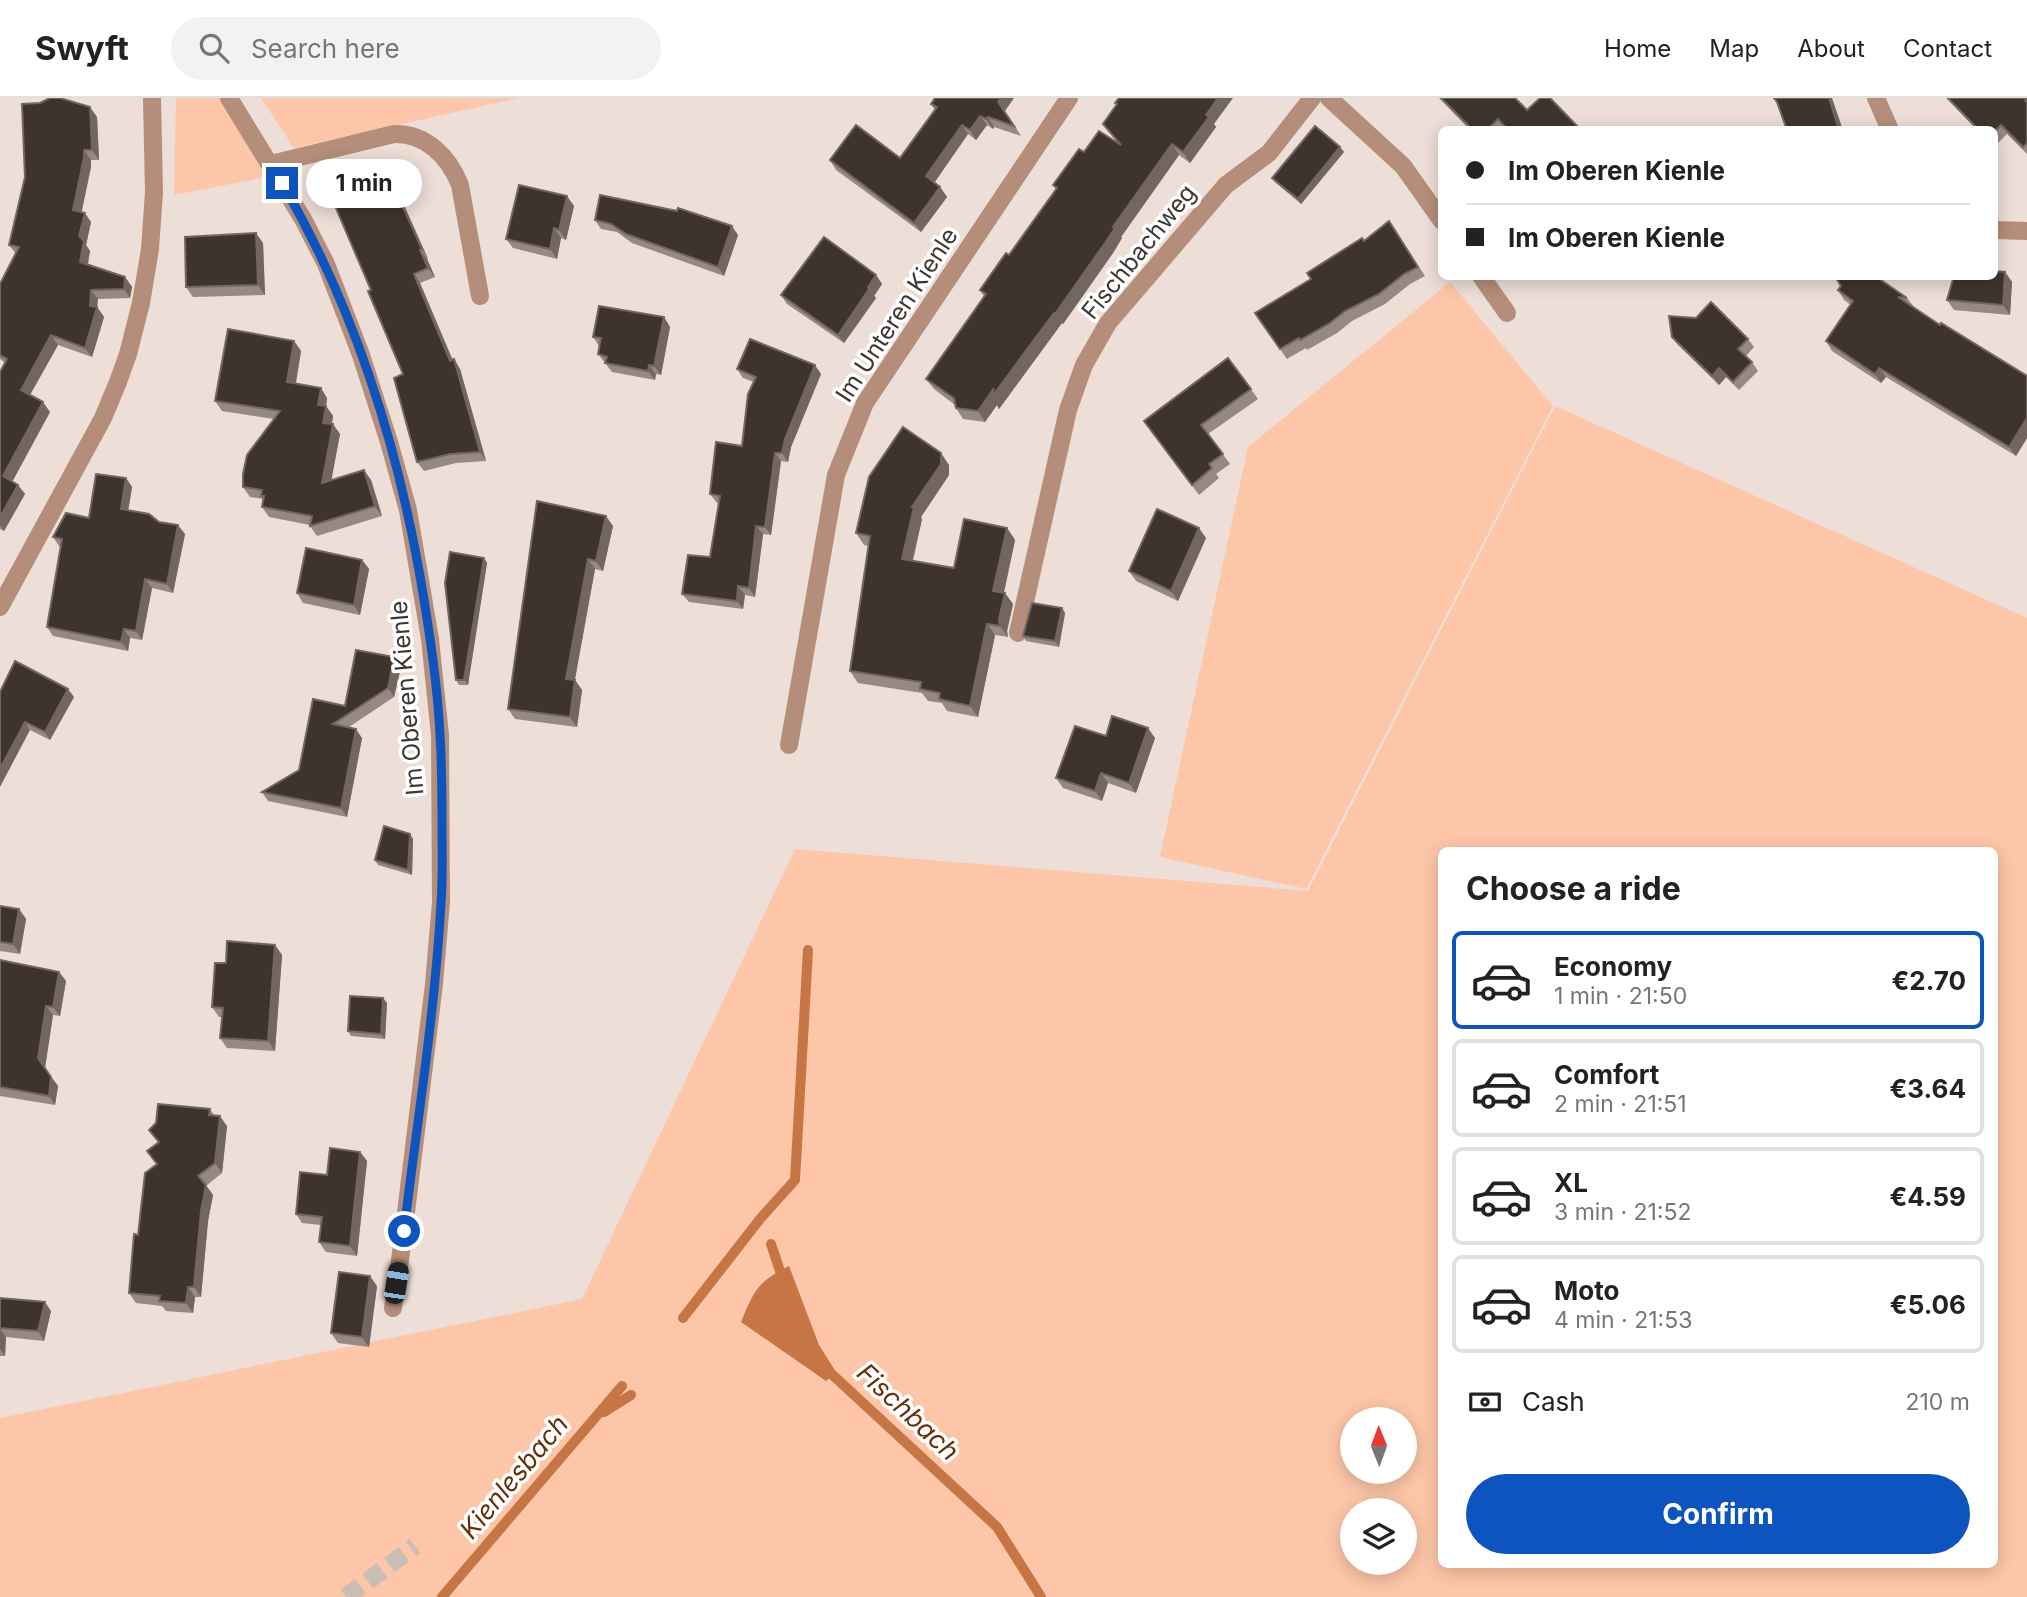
<!DOCTYPE html>
<meta charset="utf-8">
<style>
:root{--surface:#fff;--page:#f2f2f2;--text:#222;--muted:#767676;--line:#e0e0e0;--accent:#0e54be}
body{margin:0;font-family:Inter,sans-serif;background:var(--page);color:var(--text);height:100vh;display:flex;flex-direction:column;font-size:26px;white-space:nowrap}
*{box-sizing:border-box;margin:0}
p{font-size:23px;color:var(--muted)}
.icon{flex:none;width:38px;height:38px;fill:none;stroke:currentColor;stroke-width:2;stroke-linecap:round;stroke-linejoin:round}
.map{position:relative;flex:1;overflow:hidden}
.sheet{position:absolute;left:1438px;top:749px;width:560px;height:721px;display:flex;flex-direction:column;background:var(--surface);border-radius:10px;box-shadow:0 4px 18px #0003}
.sheet>*{flex:none}
.banner{position:absolute;left:1438px;top:28px;width:560px;height:154px;border-radius:10px;box-shadow:0 4px 18px #0003;display:grid;align-content:center;height:154px;padding:0 28px;background:var(--surface)}
.needle{width:46px;rotate:359deg}
.buttons{position:absolute;left:1340px;top:1309px;display:grid;gap:14px}
.buttons a{display:grid;place-items:center;width:77px;height:77px;border-radius:50%;background:var(--surface);box-shadow:0 4px 18px #0003;font-size:35px}
.end{position:absolute;width:32px;height:32px;margin:-16px;border:9px solid #0e54be;background:#fff;box-shadow:0 0 0 4px #fff}
.from{border-radius:50%}
.bubble{position:absolute;height:49px;border-radius:24px;background:var(--surface);box-shadow:0 4px 18px #0003;font-size:23px;font-weight:700;line-height:49px;text-align:center}
.car{position:absolute;width:21px;height:42px;margin:-21px -10px;border-radius:9px;box-shadow:0 0 5px 2px #0007;background:linear-gradient(#222 24%,#8ab4d8 0 40%,#222 0 76%,#8ab4d8 0 86%,#222 0)}
.banner b{display:flex;align-items:center;gap:24px;height:66px;font-size:26px}
.banner b+b{border-top:2px solid var(--line)}
.banner i{width:18px;height:18px;background:var(--text)}
ul{padding:0;list-style:none}
li{display:flex;align-items:center;gap:21px;height:98px;margin:0 14px 10px;padding:0 14px;border:4px solid var(--line);border-radius:10px}
li div{flex:1}
li b{display:block;font-size:26px}
li em{font-style:normal;font-weight:700}
li.selected{border-color:var(--accent)}
li>.icon{width:63px;height:63px;stroke-width:1.5}
h2{padding:0 28px;font-size:32px;line-height:84px}
.pay{display:flex;align-items:center;gap:18px;height:77px;padding:0 28px;font-size:26px}
.pay p{margin-inline-start:auto}
.primary-button{display:flex;gap:14px;margin-top:auto;padding:14px 28px}
.primary-button a{flex:1;height:80px;border-radius:42px;background:var(--accent);color:#fff;font-size:28px;font-weight:700;line-height:80px;text-align:center}
header{display:flex;align-items:center;gap:42px;box-sizing:border-box;height:98px;padding:0 35px;background:var(--surface);border-bottom:2px solid var(--line)}
header strong{font-size:33px}
nav{display:flex;gap:38px;margin-inline-start:auto;font-size:24px}
.search{width:490px;height:63px;background:var(--page);display:flex;align-items:center;gap:18px;box-sizing:border-box;padding:0 24px;border-radius:38px;color:var(--muted);font-size:26px}
.map>svg:first-child{display:block}
.green{fill:#fdc6a8;fill-rule:evenodd}
.water{fill:#c67544}
.lines{fill:none;stroke-linecap:round;stroke-linejoin:round}
.stream{stroke:#c67544;stroke-width:10}
.minor-tunnel{stroke:#cabdb6;stroke-width:18;stroke-dasharray:18 9;stroke-linecap:butt}
.minor{stroke:#b48e7a;stroke-width:18}
.wall{fill:#968882}
.shaded-wall{fill:#736660}
.building{fill:#3f332d;stroke:#736660;stroke-width:2}
.route{stroke:#0e54be;stroke-width:9}
.labels{text-anchor:middle;stroke-width:7;stroke-linejoin:round;paint-order:stroke}
.street-label{font-size:24px;fill:#3d3734;stroke:#fff}
.water-label{font-size:26px;font-style:italic;fill:#65300a;stroke:#fff}
</style>
<header>
<strong>Swyft</strong>
<div class="search"><svg class="icon" aria-label="search" viewBox="0 0 24 24"><circle cx="10" cy="10" r="6"/><path d="M15 15l6 6"/></svg>Search here</div>
<nav><a>Home</a><a>Map</a><a>About</a><a>Contact</a></nav>
</header>
<div class="map">
<svg width="2027" height="1499" viewBox="0 0 2027 1499">
<rect width="100%" height="100%" fill="#edded7"/>
<g class="green">
<polygon points="176,0 228,0 281,76 174,97"/>
<polygon points="261,0 519,0 294,50"/>
<polygon points="1450,184 1553,308 1306,791 1160,759 1248,349"/>
<path d="M1555 308 2027 520V1499H0V1320L582 1201 795 751 1308 793ZM1442 752H1995V1466H1442ZM1353 1321H1405V1374H1353ZM1353 1412H1405V1465H1353Z"/>
</g>
<path class="water" d="M789 1168 819 1247 836 1274 826 1283 741 1224C754 1193 757 1184 789 1168Z"/>
<g class="lines">
<g class="stream">
<polyline points="771,1146 784,1185"/>
<polyline points="683,1220 760,1121 795,1082 808,852"/>
<polyline points="824,1269 997,1429 1041,1499"/>
<polyline points="604,1314 631,1297"/>
<polyline points="442,1499 622,1288"/>
</g>
<polyline class="minor-tunnel" points="346,1499 415,1448"/>
<g class="minor">
<polyline points="229,0 303,121 326,166 361,257 389,344 408,412 430,541 440,637 441,804 434,886 401,1155 393,1210"/>
<polyline points="1329,0 1403,68 1442,123"/>
<polyline points="1876,0 1890,32"/>
<path d="M271 66 394 36C426 35 449 59 460 87L480 198"/>
<polyline points="1995,132 2027,133"/>
<polyline points="1481,178 1507,215"/>
<polyline points="0,509 103,320 118,284 128,256 141,205 150,151 154,94 152,0"/>
<polyline points="1018,535 1068,312 1084,267 1108,225 1226,87 1269,55 1312,0"/>
<polyline points="789,647 836,377 865,305 1069,0"/>
</g>
</g>
<g class="wall">
<polygon points="1439,0 1515,0 1527,12 1581,32 1470,32"/>
<polygon points="1946,0 2027,0 2027,56 2007,36 1995,48 1995,32 1977,32"/>
<polygon points="931,6 1005,13 1021,38 994,29 993,31 987,27 976,42 968,36 934,85 940,89 947,99 921,134 836,72 830,62 900,60 935,12"/>
<polygon points="97,19 99,62 91,62 91,69 81,114 91,124 86,147 90,153 88,167 125,179 132,189 130,200 98,201 97,209 104,219 92,259 58,247 30,297 50,314 12,383 25,396 4,433 0,431 0,274 5,265 0,261 0,186 16,156 9,147"/>
<polygon points="1103,26 1214,26 1216,29 1190,65 1179,57 1121,139 1122,140 1113,155 1063,226 1062,225 999,311 997,307 985,324 963,321 956,310 955,307 934,291 926,281 984,198 980,192 1009,157 1056,91 1053,87 1084,54 1118,45"/>
<polygon points="1340,49 1344,54 1301,106 1276,85 1272,80"/>
<polygon points="396,67 402,77 413,100 403,105 428,161 427,161 435,179 420,185 452,262 454,261 460,271 486,363 456,365 424,373 417,364 403,276"/>
<polygon points="574,108 566,142 561,140 557,161 513,150 506,141"/>
<polygon points="595,122 738,137 724,178 632,145 617,134 601,131"/>
<polygon points="1396,133 1425,178 1410,186 1385,206 1352,223 1337,235 1307,252 1306,250 1287,261 1255,215 1311,181 1364,143"/>
<polygon points="263,145 265,197 193,199 186,189"/>
<polygon points="2005,174 2012,184 2010,217 1954,212 1947,202"/>
<polygon points="876,177 882,186 874,198 876,200 844,245 787,206 781,197"/>
<polygon points="1841,188 1907,200 1914,209 1940,227 2027,278 2027,340 2016,358 1886,279 1881,285 1832,253 1826,243 1851,207 1844,202 1838,192"/>
<polygon points="664,219 670,229 661,277 656,276 655,282 612,274 598,256 599,248 593,239"/>
<polygon points="1672,239 1748,241 1754,249 1746,258 1752,264 1758,273 1739,292 1726,279 1719,287 1678,247"/>
<polygon points="294,243 301,253 296,286 327,300 326,308 333,318 332,326 340,336 331,382 371,382 382,418 317,438 310,428 310,427 269,419 262,409 263,401 250,399 243,389 274,321 222,313 215,303"/>
<polygon points="1228,260 1258,301 1208,336 1230,366 1216,376 1219,380 1199,397 1151,333"/>
<polygon points="737,271 821,276 791,349 788,364 781,363 771,437 763,436 755,499 745,497 743,511 689,504 682,496 710,459 719,405 717,405 710,396 742,348 754,284 743,280"/>
<polygon points="949,367 949,377 921,419 922,421 913,463 954,470 1007,430 1015,442 1004,494 1013,506 1007,533 1008,539 995,537 978,619 947,613 942,605 928,603 922,595 858,585 850,573 869,448 864,447 856,435"/>
<polygon points="126,380 132,389 128,412 159,424 185,436 173,495 152,490 142,542 130,540 128,553 53,538 47,529 61,449 59,448 53,439 89,420"/>
<polygon points="537,403 613,428 603,473 595,471 575,582 582,592 577,629 515,621 508,611"/>
<polygon points="1206,440 1178,503 1136,483 1129,473"/>
<polygon points="484,460 487,465 468,587 459,587 456,582"/>
<polygon points="362,462 369,471 360,517 303,505 297,495"/>
<polygon points="1062,510 1065,515 1059,549 1026,543 1023,538"/>
<polygon points="401,569 394,599 349,629 362,640 347,719 268,703 262,694 299,672 345,608"/>
<polygon points="0,594 74,599 50,642 30,632"/>
<polygon points="1106,638 1155,640 1136,695 1108,685 1102,703 1063,690 1056,680"/>
<polygon points="413,741 412,777 378,767 375,762"/>
<polygon points="0,808 19,811 26,821 20,856 0,853"/>
<polygon points="275,847 282,857 275,953 227,950 220,940 222,919 219,919 212,909 226,865"/>
<polygon points="0,862 59,874 66,883 60,918 53,917 45,970 58,988 55,1007 0,998"/>
<polygon points="383,900 387,905 385,941 351,938 348,933"/>
<polygon points="210,1011 214,1017 227,1028 222,1075 206,1088 213,1097 208,1123 201,1199 195,1199 193,1215 166,1213 162,1208 136,1205 129,1195 157,1066 147,1053 159,1045 149,1032"/>
<polygon points="360,1054 367,1063 357,1158 326,1154 319,1144 321,1127 302,1125 296,1116"/>
<polygon points="377,1188 369,1249 338,1245 331,1235"/>
<polygon points="0,1200 51,1213 44,1243 6,1239 5,1258 0,1258"/>
</g>
<g class="shaded-wall">
<polygon points="1001,0 1014,0 1005,13 1021,38 998,4"/>
<polygon points="1218,0 1233,0 1214,26 1216,29 1190,65 1183,54 1206,17"/>
<polygon points="1829,0 1832,0 1843,32 1839,32"/>
<polygon points="90,9 97,19 99,62 92,52"/>
<polygon points="980,18 987,27 976,42 970,32"/>
<polygon points="988,19 994,29 993,31 986,21"/>
<polygon points="962,27 968,36 932,88 926,78"/>
<polygon points="1172,46 1179,57 1121,139 1122,140 1113,155 1063,226 1055,216 1113,129"/>
<polygon points="1340,49 1344,54 1301,106 1298,101"/>
<polygon points="84,52 91,62 91,69 80,122 73,112"/>
<polygon points="396,67 402,77 413,100 407,91"/>
<polygon points="940,89 947,99 921,134 914,125"/>
<polygon points="397,96 403,105 428,161 422,151"/>
<polygon points="567,98 574,108 566,142 559,132"/>
<polygon points="85,115 91,124 86,147 90,153 86,174 80,164 79,138"/>
<polygon points="732,128 738,137 724,178 718,169"/>
<polygon points="554,130 561,140 557,161 550,151"/>
<polygon points="256,135 263,145 265,197 258,187"/>
<polygon points="420,152 427,161 435,179 428,170"/>
<polygon points="2005,174 2012,184 2010,217 2003,207"/>
<polygon points="414,176 420,185 457,272 450,263"/>
<polygon points="876,177 882,186 874,198 868,189"/>
<polygon points="125,179 132,189 130,200 124,191"/>
<polygon points="869,191 876,200 844,245 838,237"/>
<polygon points="91,192 98,201 97,210 97,209 104,219 92,259 85,250"/>
<polygon points="1054,215 1062,225 999,311 997,307 985,324 978,313 994,290"/>
<polygon points="664,219 670,229 661,277 654,268"/>
<polygon points="51,237 58,247 27,302 21,292"/>
<polygon points="294,243 301,253 294,294 287,284"/>
<polygon points="454,261 460,271 486,363 480,354"/>
<polygon points="649,267 656,276 655,282 648,273"/>
<polygon points="815,267 821,276 791,349 788,364 782,355 785,341"/>
<polygon points="1719,270 1726,279 1719,287 1712,278"/>
<polygon points="1879,270 1886,279 1881,285 1875,276"/>
<polygon points="321,290 327,300 326,308 333,318 330,335 323,325 318,307"/>
<polygon points="43,304 50,314 10,388 3,378"/>
<polygon points="2027,320 2027,340 2016,358 2009,349"/>
<polygon points="333,326 340,336 329,395 322,385"/>
<polygon points="775,355 781,363 771,437 765,429"/>
<polygon points="941,355 949,367 949,377 921,419 922,421 910,472 902,461 912,409"/>
<polygon points="364,372 371,382 382,418 375,408"/>
<polygon points="126,380 132,389 127,420 121,411"/>
<polygon points="18,387 25,396 4,433 0,427 0,419"/>
<polygon points="606,418 613,428 603,473 596,463"/>
<polygon points="178,427 185,436 173,495 167,486"/>
<polygon points="756,428 763,436 755,499 749,490"/>
<polygon points="1007,430 1015,442 1002,504 993,493"/>
<polygon points="1199,430 1206,440 1178,503 1171,493"/>
<polygon points="484,460 487,465 468,587 464,582"/>
<polygon points="588,461 595,471 573,591 566,581"/>
<polygon points="362,462 369,471 360,517 354,507"/>
<polygon points="145,481 152,490 142,542 136,533"/>
<polygon points="738,488 745,497 743,511 737,503"/>
<polygon points="1005,495 1013,506 1007,533 1008,539 1000,528 999,521"/>
<polygon points="1062,510 1065,515 1059,549 1055,543"/>
<polygon points="987,526 995,537 978,619 970,608"/>
<polygon points="124,531 130,540 128,553 121,544"/>
<polygon points="394,559 401,569 394,599 388,590"/>
<polygon points="575,582 582,592 577,629 570,619"/>
<polygon points="68,591 74,599 50,642 45,634"/>
<polygon points="25,624 30,632 0,689 0,671"/>
<polygon points="1148,630 1155,640 1136,695 1129,685"/>
<polygon points="356,631 362,640 347,719 341,710"/>
<polygon points="1101,675 1108,685 1102,703 1095,693"/>
<polygon points="410,736 413,741 412,777 408,772"/>
<polygon points="19,811 26,821 20,856 13,846"/>
<polygon points="275,847 282,857 275,953 268,943"/>
<polygon points="59,874 66,883 60,918 53,909"/>
<polygon points="383,900 387,905 385,941 381,936"/>
<polygon points="46,908 53,917 45,970 38,960"/>
<polygon points="51,979 58,988 55,1007 49,998"/>
<polygon points="220,1018 227,1028 222,1075 215,1065"/>
<polygon points="360,1054 367,1063 357,1158 350,1148"/>
<polygon points="206,1087 213,1097 208,1123 201,1199 194,1189 201,1113"/>
<polygon points="370,1178 377,1188 369,1249 362,1239"/>
<polygon points="188,1189 195,1199 193,1215 186,1205"/>
<polygon points="45,1204 51,1213 44,1243 38,1233"/>
<polygon points="0,1231 6,1239 5,1258 0,1251"/>
</g>
<g class="building">
<polygon points="50,0 60,0 90,9 92,52 84,52 84,59 73,112 85,115 79,138 84,143 80,164 125,179 124,191 91,192 90,208 97,209 85,250 51,237 21,292 43,304 3,378 18,387 0,419 0,274 7,261 0,257 0,186 19,149 9,147 25,79 22,6 40,5"/>
<polygon points="935,0 1001,0 998,4 1014,28 988,19 986,21 980,18 970,32 962,27 926,78 940,89 914,125 830,62 856,27 900,60 937,9 931,6"/>
<polygon points="1119,0 1218,0 1206,17 1209,19 1183,54 1172,46 1113,129 1115,130 1105,145 1055,216 1054,215 991,300 994,290 978,313 956,310 954,300 926,281 986,196 980,192 1006,155 1009,157 1057,90 1053,87 1079,51 1084,54 1099,33 1121,47 1103,26 1117,6 1115,5"/>
<polygon points="1441,0 1515,0 1527,12 1540,0 1550,0 1581,32 1508,32 1498,21 1487,32 1473,32"/>
<polygon points="1774,0 1829,0 1839,32 1787,32 1777,4"/>
<polygon points="1948,0 2027,0 2025,3 2027,4 2027,45 2023,49 2001,27 1995,33 1995,32 1979,32"/>
<polygon points="1315,28 1340,49 1298,101 1272,80"/>
<polygon points="396,67 407,91 397,96 422,151 420,152 428,170 414,176 450,263 454,261 480,354 450,356 417,364 394,280 403,276 368,193 371,192 330,96"/>
<polygon points="519,87 567,98 559,132 554,130 550,151 506,141"/>
<polygon points="600,97 677,113 678,110 732,128 718,169 626,136 611,126 595,122"/>
<polygon points="1389,123 1418,169 1404,176 1379,196 1345,213 1330,225 1300,242 1299,240 1280,251 1255,215 1311,181 1307,175 1362,140 1364,143"/>
<polygon points="256,135 258,187 186,189 185,139"/>
<polygon points="824,139 876,177 868,189 869,191 838,237 781,197"/>
<polygon points="1995,173 2005,174 2003,207 1947,202 1954,178 1995,178"/>
<polygon points="1835,178 1875,178 1907,200 1898,199 1940,227 1941,225 2027,278 2027,320 2009,349 1879,270 1875,276 1826,243 1853,203 1838,192 1841,188"/>
<polygon points="1711,204 1748,241 1738,251 1752,264 1733,284 1719,270 1712,278 1672,239 1669,218 1696,220"/>
<polygon points="599,208 664,219 654,268 649,267 648,273 605,265 607,259 598,256 601,240 593,239"/>
<polygon points="228,231 294,243 287,284 321,290 318,307 326,308 323,325 333,326 322,385 364,372 375,408 310,428 312,418 262,409 264,398 261,398 262,392 243,389 243,376 247,357 280,313 215,303"/>
<polygon points="750,241 815,267 785,341 782,355 775,355 765,429 756,428 749,490 738,488 737,503 682,496 688,457 710,459 720,398 710,396 716,344 742,348 748,296 756,279 737,271"/>
<polygon points="1228,260 1251,291 1201,327 1223,356 1209,366 1212,370 1192,387 1144,323"/>
<polygon points="903,329 941,355 941,366 912,409 914,409 902,461 954,470 964,421 1007,430 993,493 1005,495 999,521 1000,528 987,526 970,608 939,601 940,595 920,591 921,584 850,573 870,438 856,435 869,379"/>
<polygon points="96,376 126,380 121,411 149,416 159,424 178,427 167,486 145,481 136,533 124,531 121,544 47,529 62,441 53,439 66,415 89,420"/>
<polygon points="537,403 606,418 596,463 588,461 566,581 575,582 570,619 508,611"/>
<polygon points="1157,411 1199,430 1171,493 1129,473"/>
<polygon points="306,450 362,462 354,507 297,495"/>
<polygon points="450,454 484,460 464,582 456,582 445,485"/>
<polygon points="1032,505 1062,510 1055,543 1023,538"/>
<polygon points="356,552 394,559 388,590 333,626 356,631 341,710 262,694 299,672 313,601 345,608"/>
<polygon points="15,563 68,591 45,634 25,624 0,671 0,594"/>
<polygon points="1112,618 1148,630 1129,685 1101,675 1095,693 1056,680 1075,628 1106,638"/>
<polygon points="384,728 410,736 408,772 375,762"/>
<polygon points="0,808 19,811 13,846 0,844"/>
<polygon points="227,843 275,847 268,943 220,940 223,910 212,909 215,865 226,865"/>
<polygon points="0,862 59,874 53,909 46,908 38,960 51,979 49,998 0,989"/>
<polygon points="350,898 383,900 381,936 348,933"/>
<polygon points="158,1006 210,1011 209,1017 220,1018 215,1065 198,1078 206,1087 201,1113 194,1189 188,1189 186,1205 159,1203 160,1198 129,1195 134,1136 138,1137 145,1075 157,1066 147,1053 159,1044 149,1032 156,1025"/>
<polygon points="330,1050 360,1054 350,1148 319,1144 322,1119 296,1116 300,1074 327,1077"/>
<polygon points="339,1174 370,1178 362,1239 331,1235"/>
<polygon points="0,1200 45,1204 38,1233 0,1230"/>
</g>
<g class="lines">
<path class="route" d="M282 85C357 214 402 361 425 508 432 551 438 594 440 637 442 668 442 699 442 729 442 754 443 780 441 805 435 915 417 1024 404 1133"/>
</g>
<g class="labels">
<g class="street-label">
<text transform="translate(1139 154) rotate(-51)" y="8">Fischbachweg</text>
<text transform="translate(897 217) rotate(-57)" y="8">Im Unteren Kienle</text>
<text transform="translate(407 600) rotate(-95)" y="8">Im Oberen Kienle</text>
</g>
<g class="water-label">
<text transform="translate(908 1314) rotate(43)" y="9">Fischbach</text>
<text transform="translate(514 1379) rotate(-50)" y="9">Kienlesbach</text>
</g>
</g>
</svg>
<div class="buttons">
<a><svg class="needle" viewBox="-14 -14 28 28"><path d="M0-13l5 13h-10z" fill="#e53935"/><path d="M0 13l5-13h-10z" fill="#767676"/></svg></a>
<a><svg class="icon" aria-label="layers" viewBox="0 0 24 24"><path d="M12 4l9 5-9 5-9-5zM3 14l9 5 9-5"/></svg></a>
</div>
<i class="end from" style="left:404px;top:1133px"></i>
<i class="end" style="left:282px;top:85px"></i>
<div class="bubble" style="left:306px;top:61px;width:116px">1 min</div>
<i class="car" style="left:396px;top:1185px;rotate:9deg"></i>
<div class="banner">
<b><i class="from"></i>Im Oberen Kienle</b>
<b><i></i>Im Oberen Kienle</b>
</div>
<section class="sheet">
<h2>Choose a ride</h2>
<ul>
<li class="selected"><svg class="icon" aria-label="car" viewBox="0 0 24 24"><path d="M5 17H2v-5l4-1 3-4h7l3 4 3 1v5h-3M9 17h6M6 11h13"/><circle cx="7" cy="17" r="2"/><circle cx="17" cy="17" r="2"/></svg><div><b>Economy</b><p>1 min · 21:50</p></div><em>€2.70</em></li>
<li><svg class="icon" aria-label="car" viewBox="0 0 24 24"><path d="M5 17H2v-5l4-1 3-4h7l3 4 3 1v5h-3M9 17h6M6 11h13"/><circle cx="7" cy="17" r="2"/><circle cx="17" cy="17" r="2"/></svg><div><b>Comfort</b><p>2 min · 21:51</p></div><em>€3.64</em></li>
<li><svg class="icon" aria-label="car" viewBox="0 0 24 24"><path d="M5 17H2v-5l4-1 3-4h7l3 4 3 1v5h-3M9 17h6M6 11h13"/><circle cx="7" cy="17" r="2"/><circle cx="17" cy="17" r="2"/></svg><div><b>XL</b><p>3 min · 21:52</p></div><em>€4.59</em></li>
<li><svg class="icon" aria-label="car" viewBox="0 0 24 24"><path d="M5 17H2v-5l4-1 3-4h7l3 4 3 1v5h-3M9 17h6M6 11h13"/><circle cx="7" cy="17" r="2"/><circle cx="17" cy="17" r="2"/></svg><div><b>Moto</b><p>4 min · 21:53</p></div><em>€5.06</em></li>
</ul>
<div class="pay"><svg class="icon" aria-label="cash" viewBox="0 0 24 24"><path d="M3 7h18v10H3z"/><circle cx="12" cy="12" r="2"/></svg>Cash<p>210 m</p></div>
<div class="primary-button"><a>Confirm</a></div>
</section>
</div>
